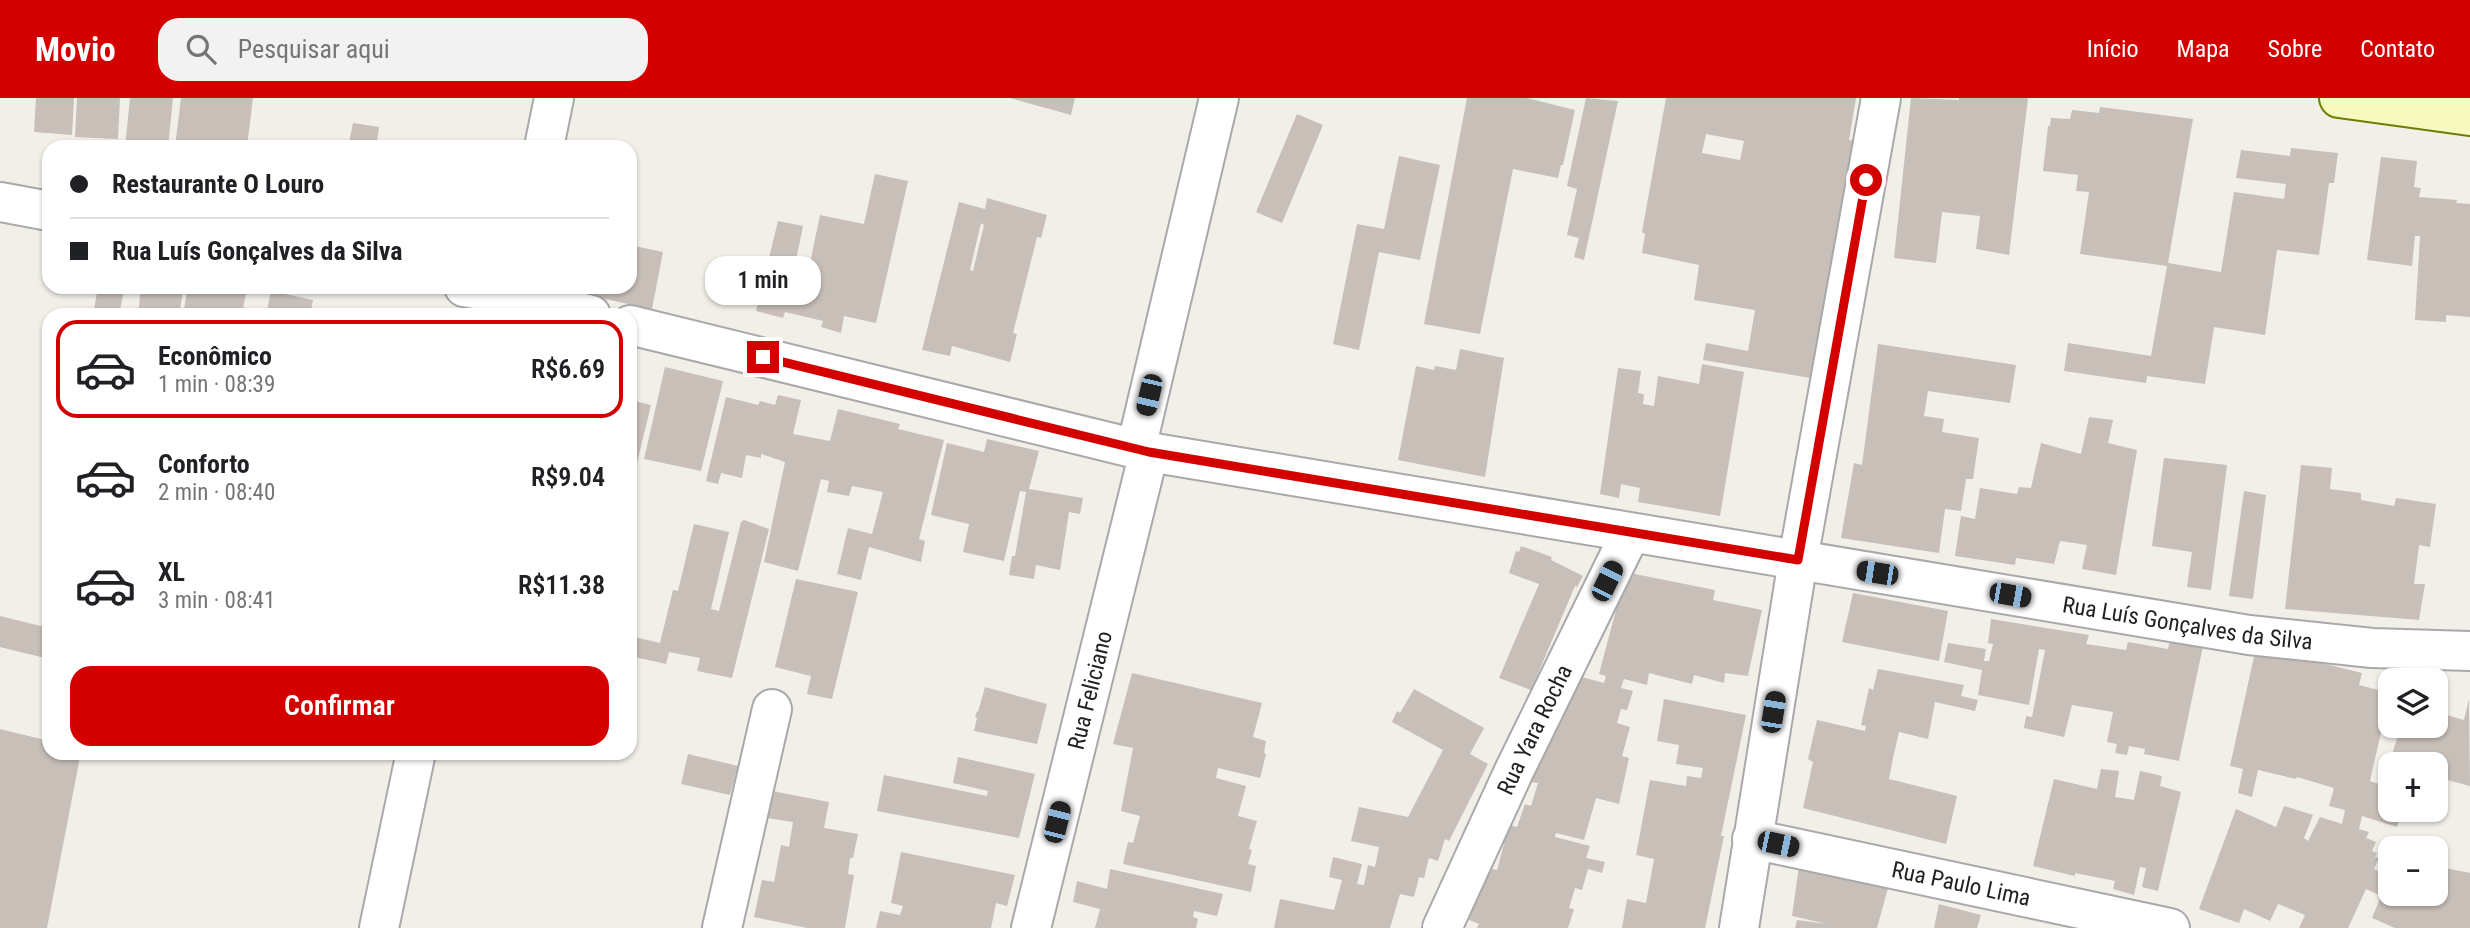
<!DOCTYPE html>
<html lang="pt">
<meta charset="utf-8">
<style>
:root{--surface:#fff;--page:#f2f2f2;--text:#202124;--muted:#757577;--line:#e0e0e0;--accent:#d40000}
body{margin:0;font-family:"Roboto Condensed",sans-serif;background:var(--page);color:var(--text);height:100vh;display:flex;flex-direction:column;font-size:26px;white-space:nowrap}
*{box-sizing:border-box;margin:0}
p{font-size:23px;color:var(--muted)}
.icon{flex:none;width:38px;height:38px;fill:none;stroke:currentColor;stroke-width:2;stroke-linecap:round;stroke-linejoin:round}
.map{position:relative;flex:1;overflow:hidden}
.side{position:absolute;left:42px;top:210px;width:595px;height:452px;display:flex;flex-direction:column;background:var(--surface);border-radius:21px;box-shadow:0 2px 5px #0004}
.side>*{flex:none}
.guide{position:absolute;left:42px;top:42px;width:595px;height:154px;border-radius:21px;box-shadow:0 2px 5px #0004;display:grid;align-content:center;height:154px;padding:0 28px;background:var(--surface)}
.fabs{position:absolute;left:2378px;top:570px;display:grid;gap:14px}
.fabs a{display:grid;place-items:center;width:70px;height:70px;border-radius:14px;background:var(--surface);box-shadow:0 2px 5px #0004;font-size:35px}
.end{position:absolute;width:32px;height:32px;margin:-16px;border:9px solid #d40000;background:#fff;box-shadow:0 0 0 4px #fff}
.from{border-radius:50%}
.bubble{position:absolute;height:49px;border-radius:21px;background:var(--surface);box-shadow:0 2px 5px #0004;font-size:23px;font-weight:600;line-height:49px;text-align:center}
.car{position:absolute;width:21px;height:42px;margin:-21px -10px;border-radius:9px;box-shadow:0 0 5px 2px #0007;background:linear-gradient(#222 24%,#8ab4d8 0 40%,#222 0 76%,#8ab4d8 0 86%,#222 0)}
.guide b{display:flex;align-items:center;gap:24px;height:66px;font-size:26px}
.guide b+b{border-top:2px solid var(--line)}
.guide i{width:18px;height:18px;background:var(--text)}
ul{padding:12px 0 0;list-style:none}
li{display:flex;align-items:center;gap:21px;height:98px;margin:0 14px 10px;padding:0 14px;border:4px solid transparent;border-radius:21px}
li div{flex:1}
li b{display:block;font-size:26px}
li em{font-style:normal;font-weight:600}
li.on{border-color:var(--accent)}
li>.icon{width:63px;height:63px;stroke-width:1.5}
.action{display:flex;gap:14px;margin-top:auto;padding:14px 28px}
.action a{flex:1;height:80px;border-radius:21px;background:var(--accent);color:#fff;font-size:28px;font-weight:600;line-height:80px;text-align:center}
header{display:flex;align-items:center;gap:42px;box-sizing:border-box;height:98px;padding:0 35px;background:var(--accent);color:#fff}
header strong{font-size:33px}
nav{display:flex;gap:38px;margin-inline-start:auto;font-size:24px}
.search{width:490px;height:63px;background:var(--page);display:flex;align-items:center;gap:18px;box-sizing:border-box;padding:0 24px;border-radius:21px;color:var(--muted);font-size:26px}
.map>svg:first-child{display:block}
.building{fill:#c7bfb8;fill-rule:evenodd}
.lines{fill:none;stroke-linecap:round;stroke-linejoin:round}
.minor-casing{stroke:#a9a9a9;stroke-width:42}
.secondary-casing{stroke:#707d05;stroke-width:42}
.minor{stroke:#fff;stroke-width:38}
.secondary{stroke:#f7fabf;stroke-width:38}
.route{stroke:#d40000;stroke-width:9}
.labels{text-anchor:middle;stroke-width:5;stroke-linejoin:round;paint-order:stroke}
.street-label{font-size:23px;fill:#222;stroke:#fff}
</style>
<header>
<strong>Movio</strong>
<div class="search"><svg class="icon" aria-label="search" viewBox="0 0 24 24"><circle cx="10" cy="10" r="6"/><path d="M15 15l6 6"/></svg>Pesquisar aqui</div>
<nav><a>Início</a><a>Mapa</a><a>Sobre</a><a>Contato</a></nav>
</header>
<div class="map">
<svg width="2470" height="830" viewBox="0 0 2470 830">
<rect width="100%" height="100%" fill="#f2efe9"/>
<g class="building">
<polygon points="36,0 74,0 72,37 34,34"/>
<polygon points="77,0 120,0 118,41 75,39"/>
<polygon points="130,0 173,0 168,49 125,49"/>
<polygon points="181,0 253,0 247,49 175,49"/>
<polygon points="1010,0 1075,0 1071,17"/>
<polygon points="1467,0 1527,0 1575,12 1563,67 1561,67 1558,80 1513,71 1480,236 1424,226"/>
<polygon points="1586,0 1618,3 1584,162 1574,159 1579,140 1567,137 1577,91 1567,88"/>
<path d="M1666 0H1856L1849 42 1856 43 1816 281 1703 262 1706 245 1748 253 1755 212 1694 202 1699 167 1642 155 1645 136 1642 134ZM1706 36 1744 43 1740 62 1702 55Z"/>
<polygon points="1911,0 1959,2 1959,0 2028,0 2009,157 1976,151 1980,118 1942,114 1936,165 1894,160"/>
<polygon points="2100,9 2193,21 2168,165 2221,174 2234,94 2284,101 2286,86 2236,80 2241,52 2290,58 2291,50 2338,55 2334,85 2329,85 2319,157 2277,152 2265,237 2214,229 2205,286 2147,278 2146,285 2064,273 2068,245 2151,258 2167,168 2080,156 2089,94 2076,93 2078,77 2043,73 2048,28 2050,28 2051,20 2070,21 2072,12 2099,15"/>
<polygon points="1297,16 1323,27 1282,125 1256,114"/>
<polygon points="353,25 379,29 376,49 348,49"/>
<polygon points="1399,58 1440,67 1420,162 1379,154 1359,252 1333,246 1357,126 1384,131"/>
<polygon points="2381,59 2417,63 2414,89 2421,90 2419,99 2457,102 2456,105 2470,106 2470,219 2446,217 2446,224 2415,222 2420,138 2415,138 2412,168 2367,162"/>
<polygon points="875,76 908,83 876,225 844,218 841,235 821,229 823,223 785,214 783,220 756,213 778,123 803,128 795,167 809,170 820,117 864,126"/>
<path d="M987 100 1047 117 1041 140 1037 139 1013 235 1017 236 1010 264 952 248 950 258 922 252 959 104 985 111ZM981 125 984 127 973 173 970 172Z"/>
<polygon points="630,147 663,154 652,211 567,193 568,189 630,189"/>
<polygon points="98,189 124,192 119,217 93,217"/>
<polygon points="141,189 247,189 242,217 183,217 187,193 183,193 179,217 138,217"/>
<polygon points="271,193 313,202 310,217 266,217"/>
<polygon points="1878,246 2016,267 2010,305 1928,293 1924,318 1944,321 1942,334 1979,340 1973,381 1966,381 1961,413 1945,411 1939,455 1841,440 1854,365 1862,367"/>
<polygon points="1460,251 1504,260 1485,379 1398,362 1416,268 1434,272 1435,268 1456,272"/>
<polygon points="1702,266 1744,274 1720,418 1638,404 1640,390 1621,386 1619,400 1600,396 1618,270 1641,273 1638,295 1644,296 1643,306 1654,308 1658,278 1699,286"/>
<polygon points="665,269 723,283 701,373 644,361"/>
<polygon points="778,297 801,302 793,336 830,343 838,311 900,326 898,331 944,342 919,441 925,443 921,464 869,449 861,482 837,476 848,430 872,436 883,394 852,388 849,398 827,394 829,383 821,381 798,473 764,464 785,364 761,356 761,360 746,357 742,380 721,375 718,386 706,383 726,299 758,307 760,303 775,307"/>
<polygon points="630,302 651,307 632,386 630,386"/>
<polygon points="2089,319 2113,322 2108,345 2137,352 2116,477 2082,471 2087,447 2060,443 2054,466 2016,460 2015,467 1955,458 1961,418 1975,421 1980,390 2017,396 2019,389 2031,390 2041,345 2081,356"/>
<polygon points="987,341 1039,353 1029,391 1083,400 1080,416 1069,414 1060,472 1036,467 1034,481 1009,477 1012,458 1015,458 1026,394 1020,393 1004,463 963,454 969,426 931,417 947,345 984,354"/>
<polygon points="2164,360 2227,367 2211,492 2187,489 2192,454 2152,448"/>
<polygon points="2301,367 2332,370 2330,391 2361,395 2361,402 2394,408 2396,400 2436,406 2430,449 2419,447 2414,486 2425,486 2419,522 2285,511"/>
<polygon points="2244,393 2266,397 2253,501 2229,498"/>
<polygon points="744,422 769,431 732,580 697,573 700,560 669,554 666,566 630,558 630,538 660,545 673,492 678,493 694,426 729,434 711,511 719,513 741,424"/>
<polygon points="1521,448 1552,459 1551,462 1583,478 1577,489 1575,488 1531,592 1499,580 1539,486 1509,475 1516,453 1519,454"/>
<polygon points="1630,475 1715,492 1713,502 1762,512 1748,578 1725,575 1724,585 1694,577 1692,586 1649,575 1647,587 1624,581 1621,590 1633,593 1627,612 1621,611 1617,625 1630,629 1622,658 1629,660 1619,706 1596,700 1584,742 1556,735 1555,739 1590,748 1586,760 1605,764 1602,775 1588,771 1582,792 1575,790 1569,810 1574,811 1568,830 1477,830 1479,826 1469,822 1487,770 1497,772 1509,727 1517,729 1525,706 1531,708 1538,685 1531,684 1574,577 1604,585 1606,578 1599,576 1625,478"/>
<polygon points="796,481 858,494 832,601 807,596 811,578 775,569"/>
<polygon points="1853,495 1948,513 1939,563 1842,544"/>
<polygon points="0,518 49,530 49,561 0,549"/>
<polygon points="1991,521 2089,537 2086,546 2126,552 2128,544 2168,551 2171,537 2204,543 2179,663 2144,656 2145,651 2129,648 2127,657 2115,655 2117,646 2107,644 2113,614 2072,607 2064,639 2024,630 2026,618 2032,619 2045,552 2039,551 2029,607 1978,597 1982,572 1944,564 1948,545 1986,551 1984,563 1989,563 1993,546 1988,545"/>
<polygon points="2255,554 2284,556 2362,575 2359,587 2390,595 2370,683 2390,690 2390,712 2402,712 2397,729 2362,718 2359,731 2369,734 2366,740 2376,744 2372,753 2377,755 2375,759 2379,760 2374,771 2390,779 2390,796 2436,796 2436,793 2440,794 2445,770 2470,775 2470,830 2395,830 2372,820 2381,798 2366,791 2348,830 2299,830 2305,817 2278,806 2270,823 2244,811 2239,825 2199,811 2236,711 2276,729 2284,708 2313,717 2304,740 2308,743 2320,719 2342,726 2345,712 2329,708 2334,690 2297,679 2296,681 2258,672 2252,699 2238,695 2243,671 2230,668"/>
<polygon points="1878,571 1964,587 1961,598 1978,602 1975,613 1935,604 1928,641 1899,634 1893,660 1889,681 1957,698 1946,746 1803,710 1813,664 1808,661 1817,622 1865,633 1866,628 1861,627 1869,590 1873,592"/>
<polygon points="1132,575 1262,605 1253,639 1266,643 1264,655 1266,656 1260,680 1218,670 1216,680 1246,688 1238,718 1257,723 1249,751 1252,752 1248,766 1256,768 1251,794 1123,766 1128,744 1133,745 1140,718 1121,713 1133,650 1113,646"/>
<polygon points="985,589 1047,606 1037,646 974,633 977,620 975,619 977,613 978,614"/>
<polygon points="1414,591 1484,630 1470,656 1488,666 1449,743 1445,741 1438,763 1429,760 1424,780 1419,779 1414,799 1400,796 1390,830 1274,830 1280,801 1334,812 1342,782 1329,779 1333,759 1362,766 1357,786 1364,787 1368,767 1375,769 1379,749 1351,743 1359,709 1408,719 1443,652 1392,624 1397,613 1400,615"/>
<polygon points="1664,601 1746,617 1721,738 1724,738 1705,830 1622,830 1627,801 1646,805 1654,761 1636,757 1650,682 1686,688 1687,678 1701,680 1703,670 1676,666 1679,647 1657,643"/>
<polygon points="2469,601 2470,688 2436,679 2436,667 2417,664 2416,667 2390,667 2390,673 2387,672 2401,628 2436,628 2436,614 2464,622"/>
<polygon points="0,631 49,643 49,654 81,654 47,830 0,830"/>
<polygon points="688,656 738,668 730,697 681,686"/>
<polygon points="958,659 1035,676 1019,740 877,713 884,677 987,698 988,693 953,685"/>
<polygon points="2101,671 2119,673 2115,699 2134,702 2140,673 2162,678 2160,688 2181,694 2158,793 2142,789 2146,770 2140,769 2134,797 2113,791 2115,783 2075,775 2075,778 2033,768 2054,681 2097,691"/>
<polygon points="772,693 829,704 824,730 858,736 853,760 850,760 848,776 854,777 845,830 807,830 754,819 762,782 774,784 781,747 789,749 793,724 767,720"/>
<polygon points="901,754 1015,777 1007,808 996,805 991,830 876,830 880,813 900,817 903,808 891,805"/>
<polygon points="1799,768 1842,781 1844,776 1888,790 1877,830 1795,830 1797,822 1827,826 1792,818"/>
<polygon points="1110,771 1223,796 1217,818 1194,813 1193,819 1198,821 1196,830 1095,830 1100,811 1073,804 1077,783 1107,791"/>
<polygon points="1939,806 1981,817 1977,830 1934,830"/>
</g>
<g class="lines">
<defs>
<g id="minor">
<polyline points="544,49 554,0"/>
<polyline points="0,104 49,113"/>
<polyline points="464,189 514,198 591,217"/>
<path id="s1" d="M630 227 1149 354 2249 537 2372 550 2470 553"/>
<polyline points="1136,351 1219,0"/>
<path id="s2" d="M1752 741 2170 830"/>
<polyline points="379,830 416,654"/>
<polyline points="722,830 772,611"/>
<path id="s3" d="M1031 830 1149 354"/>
<path id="s4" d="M1442 830 1514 673 1630 436"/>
<polyline points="1739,830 1798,462 1881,0"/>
</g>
<polyline id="secondary" points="2339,0 2470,18"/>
</defs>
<use href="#minor" class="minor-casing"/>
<use href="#secondary" class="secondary-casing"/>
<use href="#minor" class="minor"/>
<use href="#secondary" class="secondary"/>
</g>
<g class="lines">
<polyline class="route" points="763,259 1149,354 1798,462 1866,82"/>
</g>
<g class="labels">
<g class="street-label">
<text dy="8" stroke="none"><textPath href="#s1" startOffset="1587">Rua Luís Gonçalves da Silva</textPath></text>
<text dy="8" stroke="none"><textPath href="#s3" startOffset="245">Rua Feliciano</textPath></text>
<text dy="8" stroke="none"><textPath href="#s4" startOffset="219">Rua Yara Rocha</textPath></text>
<text dy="8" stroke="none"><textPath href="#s2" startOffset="214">Rua Paulo Lima</textPath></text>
</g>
</g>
</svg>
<div class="fabs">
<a><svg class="icon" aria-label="layers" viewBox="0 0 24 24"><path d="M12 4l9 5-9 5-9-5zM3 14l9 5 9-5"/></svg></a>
<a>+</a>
<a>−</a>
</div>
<i class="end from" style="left:1866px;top:82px"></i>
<i class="end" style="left:763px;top:259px"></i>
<div class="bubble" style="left:705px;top:158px;width:116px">1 min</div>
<i class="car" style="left:1149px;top:297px;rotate:193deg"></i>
<i class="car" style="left:1877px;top:475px;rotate:279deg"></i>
<i class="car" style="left:1607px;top:483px;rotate:26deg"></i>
<i class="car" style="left:2010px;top:497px;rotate:100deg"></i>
<i class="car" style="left:1773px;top:614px;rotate:9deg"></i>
<i class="car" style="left:1057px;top:724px;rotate:14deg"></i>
<i class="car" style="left:1778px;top:746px;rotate:102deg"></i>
<div class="guide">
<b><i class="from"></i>Restaurante O Louro</b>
<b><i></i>Rua Luís Gonçalves da Silva</b>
</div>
<section class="side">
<ul>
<li class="on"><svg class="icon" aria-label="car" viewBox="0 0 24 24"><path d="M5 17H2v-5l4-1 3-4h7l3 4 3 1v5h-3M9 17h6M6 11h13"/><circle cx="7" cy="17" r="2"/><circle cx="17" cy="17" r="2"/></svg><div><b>Econômico</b><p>1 min · 08:39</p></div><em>R$6.69</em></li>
<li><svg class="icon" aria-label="car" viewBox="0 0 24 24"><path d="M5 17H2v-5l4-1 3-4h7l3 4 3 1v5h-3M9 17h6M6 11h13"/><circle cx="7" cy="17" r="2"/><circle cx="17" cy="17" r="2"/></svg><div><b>Conforto</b><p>2 min · 08:40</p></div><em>R$9.04</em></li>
<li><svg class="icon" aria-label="car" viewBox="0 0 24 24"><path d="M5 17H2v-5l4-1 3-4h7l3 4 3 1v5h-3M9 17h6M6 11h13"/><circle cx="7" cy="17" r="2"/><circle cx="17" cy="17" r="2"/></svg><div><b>XL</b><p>3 min · 08:41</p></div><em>R$11.38</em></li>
</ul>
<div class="action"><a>Confirmar</a></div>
</section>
</div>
